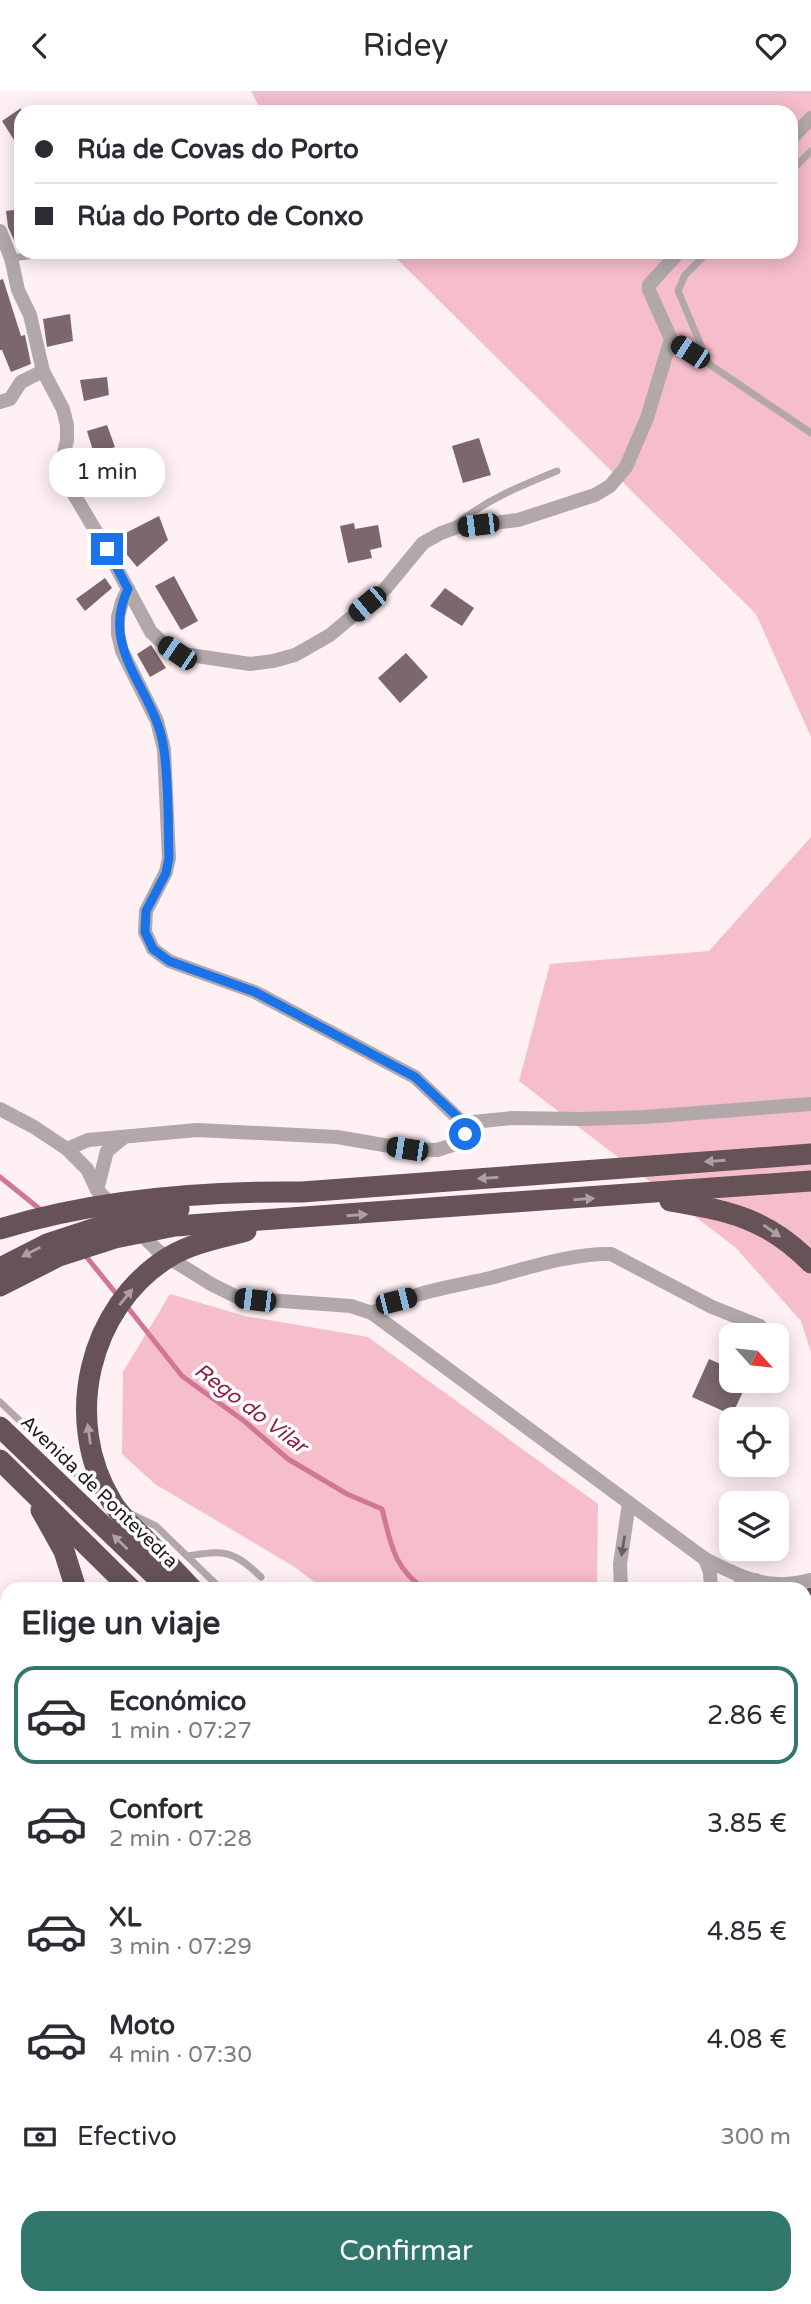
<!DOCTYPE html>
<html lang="es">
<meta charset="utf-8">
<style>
:root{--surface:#fff;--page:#f2f2f3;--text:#2b2b33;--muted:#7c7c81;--line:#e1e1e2;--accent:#31776c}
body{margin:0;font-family:"Varela Round",sans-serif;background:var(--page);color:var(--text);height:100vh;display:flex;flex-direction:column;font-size:26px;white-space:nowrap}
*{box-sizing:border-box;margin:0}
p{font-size:23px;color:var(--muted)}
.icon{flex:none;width:38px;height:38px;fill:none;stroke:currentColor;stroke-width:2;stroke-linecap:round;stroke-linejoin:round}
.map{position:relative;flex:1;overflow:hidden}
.sheet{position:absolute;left:0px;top:1491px;width:812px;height:723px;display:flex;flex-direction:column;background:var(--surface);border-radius:21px 21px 0 0;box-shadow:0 4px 18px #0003}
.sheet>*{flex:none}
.guide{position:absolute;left:14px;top:14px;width:784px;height:154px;border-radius:21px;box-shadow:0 4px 18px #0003;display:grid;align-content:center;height:154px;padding:0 21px;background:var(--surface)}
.needle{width:46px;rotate:117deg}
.fabs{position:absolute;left:719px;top:1232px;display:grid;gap:14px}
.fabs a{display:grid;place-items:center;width:70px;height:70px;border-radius:14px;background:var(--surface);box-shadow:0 4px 18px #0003;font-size:35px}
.end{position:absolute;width:32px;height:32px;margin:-16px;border:9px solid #1a73e8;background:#fff;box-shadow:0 0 0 4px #fff}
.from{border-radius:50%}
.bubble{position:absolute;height:49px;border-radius:21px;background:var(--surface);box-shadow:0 4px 18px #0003;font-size:23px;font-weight:600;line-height:49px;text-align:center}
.car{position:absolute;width:21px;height:42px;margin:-21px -10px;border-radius:9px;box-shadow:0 0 5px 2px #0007;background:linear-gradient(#222 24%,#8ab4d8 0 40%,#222 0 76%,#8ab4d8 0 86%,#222 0)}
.guide b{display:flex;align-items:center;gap:24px;height:66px;font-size:26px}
.guide b+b{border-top:2px solid var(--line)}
.guide i{width:18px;height:18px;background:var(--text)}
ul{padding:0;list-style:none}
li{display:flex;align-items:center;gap:21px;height:98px;margin:0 14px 10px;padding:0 7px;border:4px solid transparent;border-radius:21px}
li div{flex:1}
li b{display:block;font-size:26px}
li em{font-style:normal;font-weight:600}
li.active{border-color:var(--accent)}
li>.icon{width:63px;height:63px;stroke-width:1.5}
h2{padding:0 21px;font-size:32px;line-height:84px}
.pay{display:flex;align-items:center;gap:18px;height:77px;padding:0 21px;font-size:26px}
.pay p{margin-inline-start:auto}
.cta{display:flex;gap:14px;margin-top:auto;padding:14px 21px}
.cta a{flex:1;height:80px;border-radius:21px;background:var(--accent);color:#fff;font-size:28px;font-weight:600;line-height:80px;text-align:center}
header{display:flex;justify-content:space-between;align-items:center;height:91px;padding:0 21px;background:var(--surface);font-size:32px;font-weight:600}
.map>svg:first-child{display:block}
.green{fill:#f6bdcb}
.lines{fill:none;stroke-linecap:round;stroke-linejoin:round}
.stream{stroke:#d07891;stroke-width:5}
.building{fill:#7b676c}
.lane{stroke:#b2a8aa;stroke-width:7}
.street{stroke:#b2a8aa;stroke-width:14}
.highway{stroke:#665257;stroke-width:21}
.oneway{fill:#aba0a3}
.oneway2{fill:#6a6062}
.route{stroke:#1a73e8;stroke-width:9}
.labels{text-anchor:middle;stroke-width:7;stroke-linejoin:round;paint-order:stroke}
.street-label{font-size:19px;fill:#21191b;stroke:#fff}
.water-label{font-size:21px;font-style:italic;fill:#8b214a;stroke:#fff}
</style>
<header><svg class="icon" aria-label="back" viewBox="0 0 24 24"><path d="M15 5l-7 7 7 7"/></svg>Ridey<svg class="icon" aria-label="heart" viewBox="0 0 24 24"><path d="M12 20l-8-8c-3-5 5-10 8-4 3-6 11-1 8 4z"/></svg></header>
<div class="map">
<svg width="811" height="2213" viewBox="0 0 811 2213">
<rect width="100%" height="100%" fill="#fef0f3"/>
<g class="green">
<polygon points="251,0 811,0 811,646 756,523 390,161 791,161 791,21 262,21"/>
<polygon points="811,746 811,1261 801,1230 736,1157 519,990 550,873 709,860"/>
<polygon points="170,1203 245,1225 368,1246 598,1413 597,1498 324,1498 293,1475 155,1393 122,1363 123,1281"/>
<polygon points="135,2207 537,2207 535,2213 137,2213"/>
</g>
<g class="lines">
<g class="stream">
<polyline points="0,1086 41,1119"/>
<polyline points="85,1164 118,1205"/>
<path d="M125 1213 182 1285 244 1330 288 1368 347 1403 382 1418C391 1452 393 1477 425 1498"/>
</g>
</g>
<g class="building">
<polygon points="21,17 21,60 2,30"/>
<polygon points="21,118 21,160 19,160 8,136 6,120"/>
<polygon points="3,188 21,245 25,244 31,273 11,281 2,259 0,259 0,189"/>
<polygon points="70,223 73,250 47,256 43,228"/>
<polygon points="107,286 109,304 84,310 80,289"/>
<polygon points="107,334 115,356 94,363 87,340"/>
<polygon points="479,347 491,384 463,392 452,355"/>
<polygon points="159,425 168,449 137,476 114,448"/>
<polygon points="354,432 355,438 378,434 382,456 370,459 372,467 348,472 340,435"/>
<polygon points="174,485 198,530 181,539 155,495"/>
<polygon points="105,487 112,497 85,520 76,508"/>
<polygon points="445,497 474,517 462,535 430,515"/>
<polygon points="151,554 166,577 150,586 137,563"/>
<polygon points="406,562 428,586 400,612 378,587"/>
<polygon points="709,1268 732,1278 732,1290 748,1290 732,1324 692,1306"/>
</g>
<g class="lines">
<g class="lane">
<polyline points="791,80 811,60"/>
<polyline points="708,161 685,184 678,200 709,273 811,342"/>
<polyline points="12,167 42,163"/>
<polyline points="671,249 708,272"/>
<path d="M455 434C486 409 520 395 557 380"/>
<polyline points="0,1311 75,1382 101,1402"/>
<polyline points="131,1423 156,1435 221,1498"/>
<path d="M187 1465C224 1459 233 1459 261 1486"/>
<polyline points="805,1800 811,1792"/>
</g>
<g class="street">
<polyline points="791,48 811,27"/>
<polyline points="0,140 11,167 18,199 30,224 43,280 63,318 67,334 67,349 60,380 107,459 151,541 164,553 177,562 250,573 273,570 295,564 330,544 385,498 423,452 441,442 458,436 518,429 595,404 610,395 626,376 647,327 671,248 649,199 649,194 679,161"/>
<polyline points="0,311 10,308 21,291 43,280"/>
<polyline points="128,498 122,511 118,526 118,543 122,560 157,630 164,658 169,767 166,781 146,820 145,841 153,858 169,870 255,901 415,986 463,1032"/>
<polyline points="0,1018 34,1036 67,1058 87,1078 97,1099 115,1117"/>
<polyline points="463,1032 512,1027 581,1028 645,1026 811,1013"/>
<polyline points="67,1058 88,1049 197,1039 337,1046 407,1058 437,1059 456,1053 465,1043 463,1032"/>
<polyline points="97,1099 107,1060 122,1048"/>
<path d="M137 1139 158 1160 211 1193 239 1207 351 1215 372 1222 705 1468C727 1479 753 1493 778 1493 789 1494 800 1491 811 1489"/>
<path d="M372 1222C408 1202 451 1196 490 1187 527 1177 573 1162 611 1163L712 1216 760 1235"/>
<polyline points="705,1468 710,1481 711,1498"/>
<polyline points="621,1498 620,1473 629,1412"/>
<polyline points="735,1498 756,1489"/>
<polyline points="805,1821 811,1824"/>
<polyline points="179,2207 181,2213"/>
<polyline points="643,2213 644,2207"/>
</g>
<g class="highway">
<path d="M670 1110C729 1120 767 1127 811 1172"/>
<path d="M0 1138C97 1108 201 1100 302 1101L811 1063"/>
<polyline points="0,1177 47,1153 105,1134 179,1118"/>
<polyline points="0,1195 59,1165 115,1147 175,1135 811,1090"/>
<polyline points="0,1336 169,1498"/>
<polyline points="0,1369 131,1498"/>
<polyline points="41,1419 64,1460 76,1498"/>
<path d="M192 1498C176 1481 160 1464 144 1447 133 1436 120 1425 112 1411 62 1330 88 1216 169 1166 192 1152 220 1147 246 1140"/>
<polyline points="805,1520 811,1507"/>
<polyline points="805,1600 811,1585"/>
<polyline points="0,1604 7,1603"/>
<polyline points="0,1645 7,1646"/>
<polyline points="805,1894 811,1895"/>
<polyline points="805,1919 811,1920"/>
<polyline points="0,1944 7,1958"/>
<polyline points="805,1957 811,1959"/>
<polyline points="0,1999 7,2017"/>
<polyline points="0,2091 7,2111"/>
<polyline points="0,2124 7,2165"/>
<polyline points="14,2207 15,2213"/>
<polyline points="41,2207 43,2213"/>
<polyline points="73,2207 75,2213"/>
<polyline points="100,2207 102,2213"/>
<polyline points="577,2213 579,2207"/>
<polyline points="608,2213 610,2207"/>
</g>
</g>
<defs><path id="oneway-solid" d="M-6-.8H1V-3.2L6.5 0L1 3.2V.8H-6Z" transform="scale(1.75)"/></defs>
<g class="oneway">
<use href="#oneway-solid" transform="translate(715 1070) rotate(176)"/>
<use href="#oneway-solid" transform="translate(488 1087) rotate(176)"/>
<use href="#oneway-solid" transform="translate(584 1108) rotate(-4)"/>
<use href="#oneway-solid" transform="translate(357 1124) rotate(-4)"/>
<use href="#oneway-solid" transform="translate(772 1140) rotate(35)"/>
<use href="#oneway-solid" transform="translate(31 1161) rotate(153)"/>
<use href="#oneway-solid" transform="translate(126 1206) rotate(-51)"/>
<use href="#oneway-solid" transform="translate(89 1343) rotate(-98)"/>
<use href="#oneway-solid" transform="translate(120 1451) rotate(-136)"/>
</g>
<use class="oneway2" href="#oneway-solid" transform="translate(623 1455) rotate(99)"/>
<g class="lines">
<path class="route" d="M107 458 128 498C98 560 157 600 164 659 169 695 168 732 169 767L166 782 146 820 145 841 153 858 169 870 255 901 415 986 463 1031 465 1043"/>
</g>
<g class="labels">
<g class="street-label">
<text transform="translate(100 1400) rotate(44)" y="7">Avenida de Pontevedra</text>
</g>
<g class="water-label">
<text transform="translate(251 1317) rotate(37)" y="7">Rego do Vilar</text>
</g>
</g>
</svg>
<div class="fabs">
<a><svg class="needle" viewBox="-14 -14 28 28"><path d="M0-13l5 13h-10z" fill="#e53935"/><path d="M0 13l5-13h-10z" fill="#7c7c81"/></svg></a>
<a><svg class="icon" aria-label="locate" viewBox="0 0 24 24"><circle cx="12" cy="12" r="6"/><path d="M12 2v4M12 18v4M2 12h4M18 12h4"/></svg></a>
<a><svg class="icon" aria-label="layers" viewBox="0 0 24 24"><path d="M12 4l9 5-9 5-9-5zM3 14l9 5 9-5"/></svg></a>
</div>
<i class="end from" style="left:465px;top:1043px"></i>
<i class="end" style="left:107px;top:458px"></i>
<div class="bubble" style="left:49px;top:357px;width:116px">1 min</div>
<i class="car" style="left:690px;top:261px;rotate:303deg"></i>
<i class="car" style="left:478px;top:434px;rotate:263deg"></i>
<i class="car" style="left:367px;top:513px;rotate:230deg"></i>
<i class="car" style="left:177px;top:562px;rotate:304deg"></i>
<i class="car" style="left:407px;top:1058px;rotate:279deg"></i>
<i class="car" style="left:255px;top:1209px;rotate:277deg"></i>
<i class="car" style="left:396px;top:1210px;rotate:76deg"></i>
<div class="guide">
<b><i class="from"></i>Rúa de Covas do Porto</b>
<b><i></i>Rúa do Porto de Conxo</b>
</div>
<section class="sheet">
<h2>Elige un viaje</h2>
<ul>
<li class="active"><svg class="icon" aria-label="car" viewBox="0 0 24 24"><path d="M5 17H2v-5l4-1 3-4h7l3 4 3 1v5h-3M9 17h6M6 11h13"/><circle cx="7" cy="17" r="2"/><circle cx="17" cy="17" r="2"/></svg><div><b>Económico</b><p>1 min · 07:27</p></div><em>2.86 €</em></li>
<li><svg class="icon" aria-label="car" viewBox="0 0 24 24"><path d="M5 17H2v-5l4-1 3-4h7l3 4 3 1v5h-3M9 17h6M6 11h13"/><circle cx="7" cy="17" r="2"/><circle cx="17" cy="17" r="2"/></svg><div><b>Confort</b><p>2 min · 07:28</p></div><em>3.85 €</em></li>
<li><svg class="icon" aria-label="car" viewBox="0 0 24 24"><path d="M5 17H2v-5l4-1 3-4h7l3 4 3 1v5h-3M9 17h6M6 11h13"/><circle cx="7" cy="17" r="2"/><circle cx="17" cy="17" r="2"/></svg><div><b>XL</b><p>3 min · 07:29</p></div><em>4.85 €</em></li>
<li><svg class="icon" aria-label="car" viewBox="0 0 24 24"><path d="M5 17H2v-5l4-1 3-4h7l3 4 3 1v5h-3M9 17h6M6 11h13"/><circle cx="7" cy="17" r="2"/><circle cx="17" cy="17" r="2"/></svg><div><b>Moto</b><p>4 min · 07:30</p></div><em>4.08 €</em></li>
</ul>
<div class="pay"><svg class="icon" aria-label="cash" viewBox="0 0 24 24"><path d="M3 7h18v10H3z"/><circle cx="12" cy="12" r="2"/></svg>Efectivo<p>300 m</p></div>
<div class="cta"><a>Confirmar</a></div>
</section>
</div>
